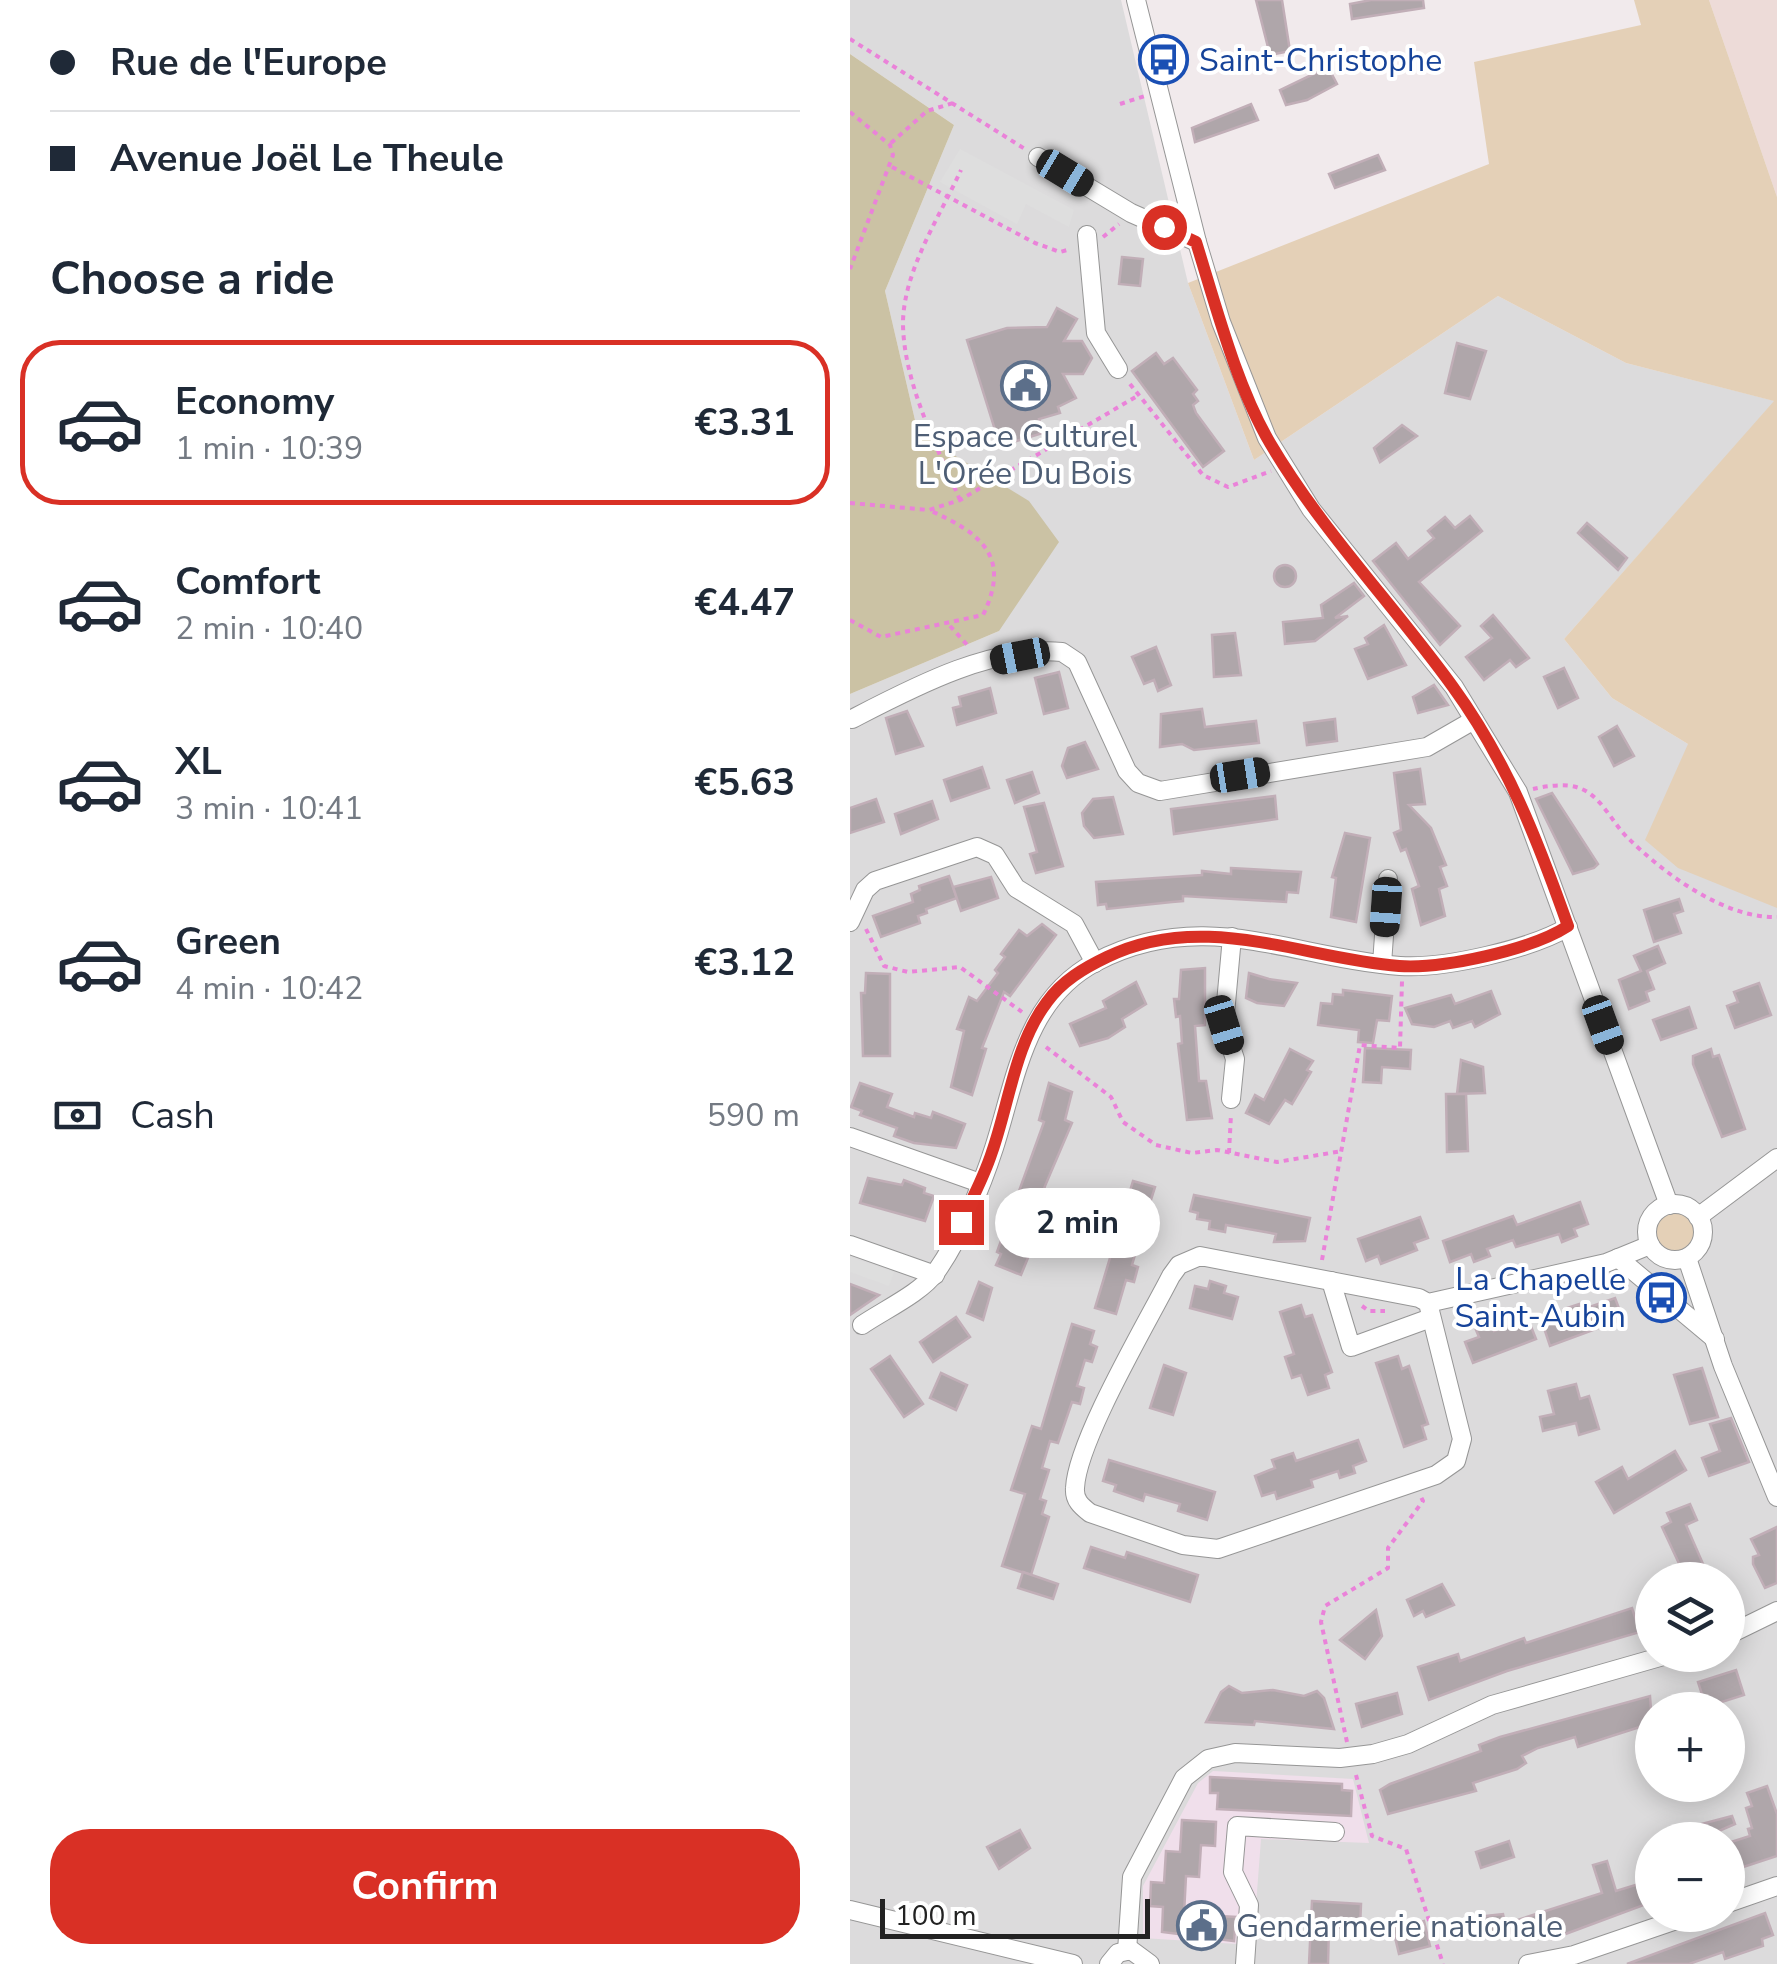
<!DOCTYPE html>
<meta charset="utf-8">
<style>
:root{--surface:#fff;--page:#f6f6f7;--text:#1f2937;--muted:#747a83;--line:#e0e1e3;--accent:#d93025}
body{margin:0;font-family:"Nunito Sans",sans-serif;background:var(--page);color:var(--text);height:100vh;display:flex;flex-direction:column;font-size:38px;white-space:nowrap}
*{box-sizing:border-box;margin:0}
p{font-size:32px;color:var(--muted)}
.icon{flex:none;width:55px;height:55px;fill:none;stroke:currentColor;stroke-width:2;stroke-linecap:round;stroke-linejoin:round}
.map{position:relative;flex:1;overflow:hidden}
.sheet{display:flex;flex-direction:column;background:var(--surface);width:850px}
.sheet>*{flex:none}
.banner{display:grid;align-content:center;height:220px;padding:0 50px;background:var(--surface)}
.controls{position:absolute;left:785px;top:1562px;display:grid;gap:20px}
.controls a{display:grid;place-items:center;width:110px;height:110px;border-radius:50%;background:var(--surface);box-shadow:0 5px 25px #0003;font-size:50px}
.scale{position:absolute;left:30px;bottom:25px;width:270px;box-sizing:border-box;padding-left:10px;border:5px solid #222;border-top:0;font-size:28px;line-height:35px;white-space:nowrap;color:#222;-webkit-text-stroke:8px #fff;paint-order:stroke}
.end{position:absolute;width:45px;height:45px;margin:-22px;border:12px solid #d93025;background:#fff;box-shadow:0 0 0 5px #fff}
.from{border-radius:50%}
.bubble{position:absolute;height:70px;border-radius:35px;background:var(--surface);box-shadow:0 5px 25px #0003;font-size:32px;font-weight:700;line-height:70px;text-align:center}
.car{position:absolute;width:30px;height:60px;margin:-30px -15px;border-radius:12px;box-shadow:0 0 8px 2px #0007;background:linear-gradient(#222 24%,#8ab4d8 0 40%,#222 0 76%,#8ab4d8 0 86%,#222 0)}
.banner b{display:flex;align-items:center;gap:35px;height:95px;font-size:38px}
.banner b+b{border-top:2px solid var(--line)}
.banner i{width:25px;height:25px;background:var(--text)}
ul{padding:0;list-style:none}
li{display:flex;align-items:center;gap:30px;height:165px;margin:0 20px 15px;padding:0 30px;border:5px solid transparent;border-radius:40px}
li div{flex:1}
li b{display:block;font-size:38px}
li em{font-style:normal;font-weight:700}
li.selected{border-color:var(--accent)}
li>.icon{width:90px;height:90px;stroke-width:1.5}
h2{padding:0 50px;font-size:45px;line-height:120px}
.pay{display:flex;align-items:center;gap:25px;height:110px;padding:0 50px;font-size:38px}
.pay p{margin-inline-start:auto}
.primary-button{display:flex;gap:20px;margin-top:auto;padding:20px 50px}
.primary-button a{flex:1;height:115px;border-radius:40px;background:var(--accent);color:#fff;font-size:40px;font-weight:700;line-height:115px;text-align:center}
main{display:flex;flex:1;min-height:0}
.map>svg:first-child{display:block}
.residential{fill:#dcdbdc;fill-rule:evenodd}
.military{fill:#f0dfeb}
.farmland{fill:#eddbd8}
.grass{fill:#e4d0b7}
.forest{fill:#cbc2a4}
.parking{fill:#dedede}
.building{fill:#afa6aa;stroke:#c1aeb7;stroke-width:2.5}
.lines{fill:none;stroke-linecap:round;stroke-linejoin:round}
.minor-casing{stroke:#969696;stroke-width:20}
.path{stroke:#ea82d9;stroke-width:4;stroke-dasharray:5 5;stroke-linecap:butt}
.minor{stroke:#fff;stroke-width:18}
.route{stroke:#d93025;stroke-width:12}
.labels{text-anchor:middle;stroke-width:8;stroke-linejoin:round;paint-order:stroke}
.transit-label{font-size:32px;fill:#164399;stroke:#fff;text-anchor:start}
.service-label{font-size:32px;fill:#4e5e75;stroke:#fff}
</style>
<main>
<section class="sheet">
<div class="banner">
<b><i class="from"></i>Rue de l'Europe</b>
<b><i></i>Avenue Joël Le Theule</b>
</div>
<h2>Choose a ride</h2>
<ul>
<li class="selected"><svg class="icon" aria-label="car" viewBox="0 0 24 24"><path d="M5 17H2v-5l4-1 3-4h7l3 4 3 1v5h-3M9 17h6M6 11h13"/><circle cx="7" cy="17" r="2"/><circle cx="17" cy="17" r="2"/></svg><div><b>Economy</b><p>1 min · 10:39</p></div><em>€3.31</em></li>
<li><svg class="icon" aria-label="car" viewBox="0 0 24 24"><path d="M5 17H2v-5l4-1 3-4h7l3 4 3 1v5h-3M9 17h6M6 11h13"/><circle cx="7" cy="17" r="2"/><circle cx="17" cy="17" r="2"/></svg><div><b>Comfort</b><p>2 min · 10:40</p></div><em>€4.47</em></li>
<li><svg class="icon" aria-label="car" viewBox="0 0 24 24"><path d="M5 17H2v-5l4-1 3-4h7l3 4 3 1v5h-3M9 17h6M6 11h13"/><circle cx="7" cy="17" r="2"/><circle cx="17" cy="17" r="2"/></svg><div><b>XL</b><p>3 min · 10:41</p></div><em>€5.63</em></li>
<li><svg class="icon" aria-label="car" viewBox="0 0 24 24"><path d="M5 17H2v-5l4-1 3-4h7l3 4 3 1v5h-3M9 17h6M6 11h13"/><circle cx="7" cy="17" r="2"/><circle cx="17" cy="17" r="2"/></svg><div><b>Green</b><p>4 min · 10:42</p></div><em>€3.12</em></li>
</ul>
<div class="pay"><svg class="icon" aria-label="cash" viewBox="0 0 24 24"><path d="M3 7h18v10H3z"/><circle cx="12" cy="12" r="2"/></svg>Cash<p>590 m</p></div>
<div class="primary-button"><a>Confirm</a></div>
</section>
<div class="map">
<svg width="927" height="1964" viewBox="0 0 927 1964">
<rect width="100%" height="100%" fill="#f1eaec"/>
<path class="residential" d="M0 0H271L338 283 404 460 648 296 776 363 925 401 714 639 762 698 838 744 927 908V1964H0V694L149 631 178 501 68 433 35 291 104 125 0 54ZM802 1580H878V1655H802ZM802 1710H878V1785H802ZM802 1840H878V1915H802Z"/>
<polygon class="military" points="363,1771 503,1779 519,1843 411,1839 403,1945 293,1938 293,1886 348,1783"/>
<polygon class="farmland" points="859,0 927,0 927,197"/>
<g class="grass">
<polygon points="784,0 859,0 927,197 927,908 828,868 795,840 838,744 762,698 714,639 924,401 776,363 648,296 404,460 338,283 639,164 624,62 791,25"/>
<circle cx="825" cy="1232" r="19"/>
</g>
<polygon class="forest" points="0,54 104,125 35,291 68,433 179,501 209,542 149,631 0,694"/>
<g class="parking">
<polygon points="110,149 224,210 219,227 176,204 167,224 90,182"/>
<polygon points="0,1257 44,1272 39,1286 0,1272"/>
</g>
<g class="building">
<polygon points="406,0 432,0 440,51 420,55"/>
<polygon points="521,0 573,0 574,8 502,19 500,4"/>
<polygon points="478,67 487,84 457,100 436,105 430,90"/>
<polygon points="401,104 408,120 345,142 342,128"/>
<polygon points="528,155 535,170 485,188 479,174"/>
<polygon points="272,257 293,259 290,286 269,284"/>
<polygon points="207,308 227,319 214,341 232,341 242,358 233,374 213,374 226,398 208,407 210,413 189,419 193,433 150,446 117,340 157,328 197,327"/>
<polygon points="607,343 636,351 620,399 595,393"/>
<polygon points="306,353 314,364 323,358 347,390 343,394 348,401 343,405 346,413 374,451 353,467 282,371"/>
<polygon points="552,425 567,436 530,462 524,448"/>
<polygon points="620,516 632,531 569,582 610,626 590,645 523,561 546,543 558,559 584,538 578,531 595,517 605,528"/>
<polygon points="737,523 777,558 768,570 728,533"/>
<circle cx="435" cy="576" r="11"/>
<polygon points="504,583 514,596 485,618 498,616 465,641 435,644 433,622 473,618 471,605"/>
<polygon points="643,615 679,658 666,667 660,660 634,680 616,657 642,638 631,626"/>
<polygon points="534,625 556,665 518,679 505,649 518,644 515,638"/>
<polygon points="385,633 391,675 364,677 362,635"/>
<polygon points="306,647 321,685 308,691 304,680 294,684 282,657"/>
<polygon points="714,668 728,698 708,708 694,677"/>
<polygon points="209,672 218,708 194,714 185,678"/>
<polygon points="584,685 598,705 568,713 563,697"/>
<polygon points="140,688 146,713 107,725 103,708 111,706 109,697"/>
<polygon points="352,709 355,727 406,721 409,743 344,750 332,744 310,747 311,714"/>
<polygon points="57,711 73,746 46,754 36,718"/>
<polygon points="485,719 487,741 457,745 454,723"/>
<polygon points="767,726 784,756 764,766 749,737"/>
<polygon points="235,742 248,769 217,778 212,766 218,748"/>
<polygon points="132,767 139,788 101,801 94,780"/>
<polygon points="570,769 575,804 559,805 581,828 596,865 590,867 597,886 589,889 595,916 571,925 562,889 569,886 556,849 551,851 544,833 551,830 544,773"/>
<polygon points="182,772 189,793 165,803 157,780"/>
<polygon points="702,793 748,864 744,868 723,874 686,799"/>
<polygon points="425,796 427,819 324,834 321,809"/>
<polygon points="263,797 273,834 244,838 234,826 232,813 243,799"/>
<polygon points="26,799 34,822 0,833 0,808"/>
<polygon points="82,801 88,819 51,834 45,814"/>
<polygon points="194,803 213,866 186,873 180,854 187,852 174,807"/>
<polygon points="495,833 520,838 506,922 481,917 486,878 482,877"/>
<polygon points="381,868 451,872 448,893 437,892 436,902 333,896 333,901 322,902 257,909 256,904 248,905 246,882 352,875 352,871 381,874"/>
<polygon points="99,876 107,898 76,909 77,913 68,916 70,923 31,937 23,916 63,902 61,894 70,890 69,886"/>
<polygon points="141,877 148,898 111,911 103,887"/>
<polygon points="829,899 833,911 824,914 831,933 804,942 794,910"/>
<polygon points="192,924 206,935 160,996 154,992 132,1048 136,1049 122,1095 101,1087 114,1031 107,1029 119,997 127,1001 148,973 145,970 155,957 151,954 169,930 177,936"/>
<polygon points="808,946 815,963 797,971 804,989 796,992 799,1001 779,1009 769,980 791,971 784,956"/>
<polygon points="355,968 355,1025 345,1026 349,1081 356,1081 362,1118 337,1120 328,1044 332,1043 330,1016 326,1017 324,999 329,999 331,970"/>
<polygon points="16,973 40,974 40,1056 13,1056 11,993 15,993"/>
<polygon points="399,973 419,979 447,983 434,1006 407,1003 396,998"/>
<polygon points="286,982 296,1004 272,1019 275,1027 258,1038 230,1046 220,1024 256,1008 253,1001"/>
<polygon points="909,983 921,1015 885,1028 877,1006 888,1002 884,992"/>
<polygon points="493,990 542,996 539,1021 527,1020 523,1043 508,1042 509,1030 468,1025 471,1003 482,1004 483,994 493,995"/>
<polygon points="641,991 650,1014 625,1027 622,1021 603,1028 600,1021 584,1027 562,1024 555,1008 601,995 605,1004"/>
<polygon points="839,1007 846,1028 811,1040 803,1020"/>
<polygon points="515,1048 561,1050 560,1069 532,1067 531,1083 513,1082"/>
<polygon points="440,1049 463,1061 457,1070 461,1072 442,1104 435,1100 419,1124 396,1113 405,1095 414,1100"/>
<polygon points="861,1049 863,1057 869,1055 895,1129 872,1137 843,1064 843,1056"/>
<polygon points="611,1060 633,1067 635,1093 607,1094"/>
<polygon points="10,1083 42,1094 37,1107 64,1117 65,1113 81,1118 83,1112 115,1124 106,1148 64,1143 44,1136 47,1128 10,1115 12,1111 1,1107"/>
<polygon points="199,1083 222,1092 215,1120 222,1123 195,1186 177,1241 184,1243 171,1275 146,1265 151,1254 147,1252 194,1122 189,1120"/>
<polygon points="596,1094 616,1094 618,1151 597,1152"/>
<polygon points="18,1178 52,1185 54,1180 75,1188 74,1193 84,1196 75,1221 10,1203"/>
<polygon points="283,1181 305,1187 294,1222 301,1224 296,1240 290,1238 282,1265 288,1267 284,1282 276,1280 266,1314 245,1308"/>
<polygon points="344,1195 460,1218 455,1241 424,1242 426,1234 376,1225 375,1232 359,1229 360,1221 347,1219 348,1213 340,1211"/>
<polygon points="730,1202 738,1224 724,1229 727,1236 712,1242 709,1234 666,1247 663,1240 637,1249 640,1256 624,1262 621,1254 600,1262 593,1241 663,1216 667,1225"/>
<polygon points="570,1217 578,1238 564,1243 567,1250 531,1264 528,1256 516,1261 508,1239"/>
<polygon points="360,1281 376,1286 374,1293 388,1297 382,1319 340,1308 345,1286 358,1289"/>
<polygon points="129,1282 142,1288 133,1320 117,1313"/>
<polygon points="0,1284 29,1295 0,1315"/>
<polygon points="765,1298 773,1319 700,1346 693,1325 716,1315 714,1309 729,1304 731,1310"/>
<polygon points="451,1305 455,1317 462,1315 482,1372 475,1375 479,1388 458,1395 451,1375 442,1378 435,1357 444,1354 430,1312"/>
<polygon points="106,1317 120,1337 83,1362 70,1342"/>
<polygon points="678,1319 686,1339 623,1363 615,1342 629,1337 626,1330 642,1324 644,1331"/>
<polygon points="222,1324 244,1331 240,1344 247,1347 242,1362 235,1360 227,1386 234,1388 230,1404 222,1402 208,1443 200,1441 192,1468 199,1470 190,1499 196,1501 192,1514 199,1517 181,1575 152,1566 175,1494 161,1490 182,1426 191,1429"/>
<polygon points="40,1356 73,1404 54,1417 21,1369"/>
<polygon points="548,1356 552,1369 559,1366 578,1424 572,1426 576,1439 554,1447 526,1363"/>
<polygon points="314,1365 336,1373 323,1415 300,1408"/>
<polygon points="852,1368 868,1417 840,1424 824,1375"/>
<polygon points="91,1373 117,1385 106,1410 80,1398"/>
<polygon points="726,1384 730,1399 739,1396 749,1429 729,1435 726,1423 693,1431 690,1417 704,1414 698,1391"/>
<polygon points="881,1418 899,1462 859,1476 852,1458 870,1451 860,1424"/>
<polygon points="508,1440 516,1461 503,1466 505,1473 490,1478 488,1471 461,1480 463,1487 427,1499 425,1492 412,1496 405,1476 425,1468 422,1460 443,1453 446,1461"/>
<polygon points="825,1451 836,1470 764,1513 746,1482 772,1467 778,1479"/>
<polygon points="259,1460 365,1492 357,1520 328,1511 330,1504 295,1494 293,1501 264,1491 266,1485 253,1481"/>
<polygon points="840,1504 847,1520 836,1525 860,1580 810,1580 832,1570 812,1527 821,1522 817,1513"/>
<polygon points="927,1527 927,1583 915,1588 903,1564 903,1557 909,1555 901,1539"/>
<polygon points="241,1547 275,1558 277,1552 348,1575 340,1602 234,1568"/>
<polygon points="173,1572 208,1584 203,1599 168,1588"/>
<polygon points="592,1584 604,1605 576,1617 573,1611 564,1616 557,1600"/>
<polygon points="782,1608 790,1632 657,1671 579,1700 568,1667 608,1654 610,1661 674,1638 676,1643"/>
<polygon points="526,1610 532,1636 515,1659 490,1640"/>
<polygon points="886,1670 894,1695 856,1707 848,1682"/>
<polygon points="379,1686 392,1693 423,1690 454,1696 467,1691 474,1698 484,1729 405,1721 404,1725 356,1722 371,1692"/>
<polygon points="547,1693 552,1714 512,1727 506,1704"/>
<polygon points="800,1696 802,1723 728,1747 725,1737 688,1748 672,1756 676,1763 667,1769 623,1783 626,1791 538,1814 530,1790 540,1784 631,1751 629,1745 650,1737"/>
<polygon points="360,1777 492,1784 492,1790 502,1791 501,1816 367,1809 368,1793 360,1793"/>
<polygon points="917,1786 927,1814 927,1856 878,1872 878,1843 900,1836 898,1829 902,1828 896,1808 902,1806 897,1793"/>
<polygon points="882,1816 885,1824 848,1840 842,1840 836,1828"/>
<polygon points="332,1820 366,1822 365,1846 351,1845 349,1877 336,1876 334,1914 386,1917 384,1941 312,1932 313,1907 300,1906 301,1882 314,1883 316,1851 330,1852"/>
<polygon points="170,1830 180,1848 149,1869 137,1847"/>
<polygon points="659,1841 664,1857 631,1868 626,1852"/>
<polygon points="757,1861 766,1891 802,1880 802,1902 702,1939 699,1929 672,1938 670,1932 621,1937 619,1921 626,1917 653,1914 655,1924 752,1893 743,1865"/>
<polygon points="462,1901 511,1904 510,1928 479,1927 478,1964 459,1964"/>
<polygon points="915,1913 923,1935 912,1939 913,1946 875,1959 873,1952 839,1964 777,1964"/>
<polygon points="574,1921 580,1946 549,1954 543,1929"/>
</g>
<g class="lines">
<defs>
<g id="minor">
<polyline points="286,0 347,242 371,322 417,438 461,509 604,687 668,792 819,1205"/>
<polyline points="188,157 281,213 347,242"/>
<polyline points="237,235 246,333 268,369"/>
<path d="M2 719C62 688 142 645 212 652L227 662 277 771 288 783 310 791 577 747 624 720"/>
<polyline points="0,922 15,890 25,881 127,847 145,855 166,888 224,924 245,963"/>
<polyline points="532,964 538,879"/>
<polyline points="381,1099 385,1059 374,1025 382,937"/>
<polyline points="0,1137 130,1183"/>
<circle cx="825" cy="1232" r="28"/>
<polyline points="848,1217 927,1158"/>
<polyline points="0,1245 85,1275"/>
<polyline points="768,1258 865,1339"/>
<polyline points="837,1258 873,1366 927,1497"/>
<polyline points="481,1281 501,1347 578,1319"/>
<path d="M578 1303 612 1439 606 1461 586 1475 368 1549 333 1545 240 1513C231 1506 224 1500 225 1488 227 1441 297 1323 321 1276L329 1265 350 1256 569 1298 578 1303 756 1263 800 1245"/>
<path d="M12 1325C34 1310 71 1293 86 1272 110 1238 131 1188 144 1148 166 1079 175 999 246 962 353 906 442 958 550 966 594 969 681 949 718 927"/>
<polyline points="878,1635 927,1611"/>
<polyline points="878,1903 927,1886"/>
<polyline points="0,1910 223,1964"/>
<polyline points="277,1951 282,1877 334,1778 358,1759 385,1753 490,1758 523,1754 558,1744 642,1705 817,1655"/>
<polyline points="259,1964 268,1953 281,1950 300,1964"/>
<polyline points="395,1964 399,1905 383,1872 387,1826 485,1832"/>
<polyline points="678,1964 724,1955 841,1915"/>
</g>
</defs>
<use href="#minor" class="minor-casing"/>
<g class="path">
<polyline points="0,39 175,149"/>
<polyline points="270,104 295,96"/>
<polyline points="0,112 40,145 43,155 0,269"/>
<polyline points="41,143 77,111 103,103"/>
<polyline points="42,167 185,243 210,252 221,249"/>
<polyline points="253,237 269,224"/>
<polyline points="280,384 353,475 378,487 421,471"/>
<path d="M110 500C87 447 53 382 53 322 54 270 90 216 111 170"/>
<polyline points="0,503 79,510 110,500 289,395"/>
<path d="M0 620 31 637 133 615C162 556 130 533 81 511"/>
<polyline points="100,626 120,648"/>
<path d="M683 789C696 786 716 783 729 788 751 795 762 823 778 838 813 873 875 919 927 917"/>
<polyline points="16,929 34,966 58,972 110,967 172,1012"/>
<polyline points="196,1047 261,1097 273,1122 306,1145 342,1153 367,1150 427,1162 492,1151"/>
<polyline points="379,1153 381,1114"/>
<polyline points="472,1260 510,1045 550,1048 552,981"/>
<polyline points="512,1306 519,1311 535,1311"/>
<polyline points="497,1742 471,1622 475,1606 538,1568 538,1548 573,1501 571,1497"/>
<polyline points="506,1775 522,1836 556,1849 593,1964"/>
</g>
<use href="#minor" class="minor"/>
</g>
<g class="lines">
<path class="route" d="M111 1222C122 1199 134 1177 142 1152 159 1104 165 1044 197 1002 212 981 234 968 257 957 353 910 451 958 549 966 593 969 681 950 718 926 688 841 657 761 603 687 543 604 472 531 420 443 386 385 366 306 346 242L314 227"/>
</g>
<defs>
<symbol id="bus-ring" viewBox="-11 -11 22 22"><circle r="9.5" fill="#fff" stroke="#1a4fb4" stroke-width="1.5"/><path d="M-5-6H5V4H4V6H2V4H-2V6H-4V4H-5ZM-3.5-4V0h7V-4ZM-3.5 1.2v1.5H-2V1.2ZM2 1.2v1.5H3.5V1.2Z" fill="#1a4fb4"/></symbol>
<symbol id="civic-ring" viewBox="-11 -11 22 22"><circle r="9.5" fill="#fff" stroke="#5c6f8a" stroke-width="1.5"/><path d="M-.6-6.5H3V-4.5H.6V-3L4-1V1h2V6H-6V1h2V-1L-.6-3ZM-1.2 2.5V6h2.4V2.5Z" fill="#5c6f8a"/></symbol>
</defs>
<g fill-rule="evenodd">
<use href="#bus-ring" x="286" y="32" width="55" height="55"/>
<use href="#civic-ring" x="148" y="358" width="55" height="55"/>
<use href="#bus-ring" x="784" y="1270" width="55" height="55"/>
<use href="#civic-ring" x="324" y="1898" width="55" height="55"/>
</g>
<g class="labels">
<g class="transit-label">
<text x="349" y="71">Saint-Christophe</text>
<text x="776" y="1290" text-anchor="end">La Chapelle<tspan x="776" dy="37">Saint-Aubin</tspan></text>
</g>
<g class="service-label">
<text x="175" y="447">Espace Culturel<tspan x="175" dy="37">L'Orée Du Bois</tspan></text>
<text x="386" y="1937" text-anchor="start">Gendarmerie nationale</text>
</g>
</g>
</svg>
<div class="controls">
<a><svg class="icon" aria-label="layers" viewBox="0 0 24 24"><path d="M12 4l9 5-9 5-9-5zM3 14l9 5 9-5"/></svg></a>
<a>+</a>
<a>−</a>
</div>
<div class="scale">100 m</div>
<i class="end from" style="left:314px;top:227px"></i>
<i class="end" style="left:111px;top:1222px"></i>
<div class="bubble" style="left:145px;top:1188px;width:165px">2 min</div>
<i class="car" style="left:215px;top:173px;rotate:121deg"></i>
<i class="car" style="left:170px;top:656px;rotate:259deg"></i>
<i class="car" style="left:390px;top:775px;rotate:81deg"></i>
<i class="car" style="left:536px;top:907px;rotate:184deg"></i>
<i class="car" style="left:374px;top:1025px;rotate:163deg"></i>
<i class="car" style="left:753px;top:1025px;rotate:160deg"></i>
</div>
</main>
